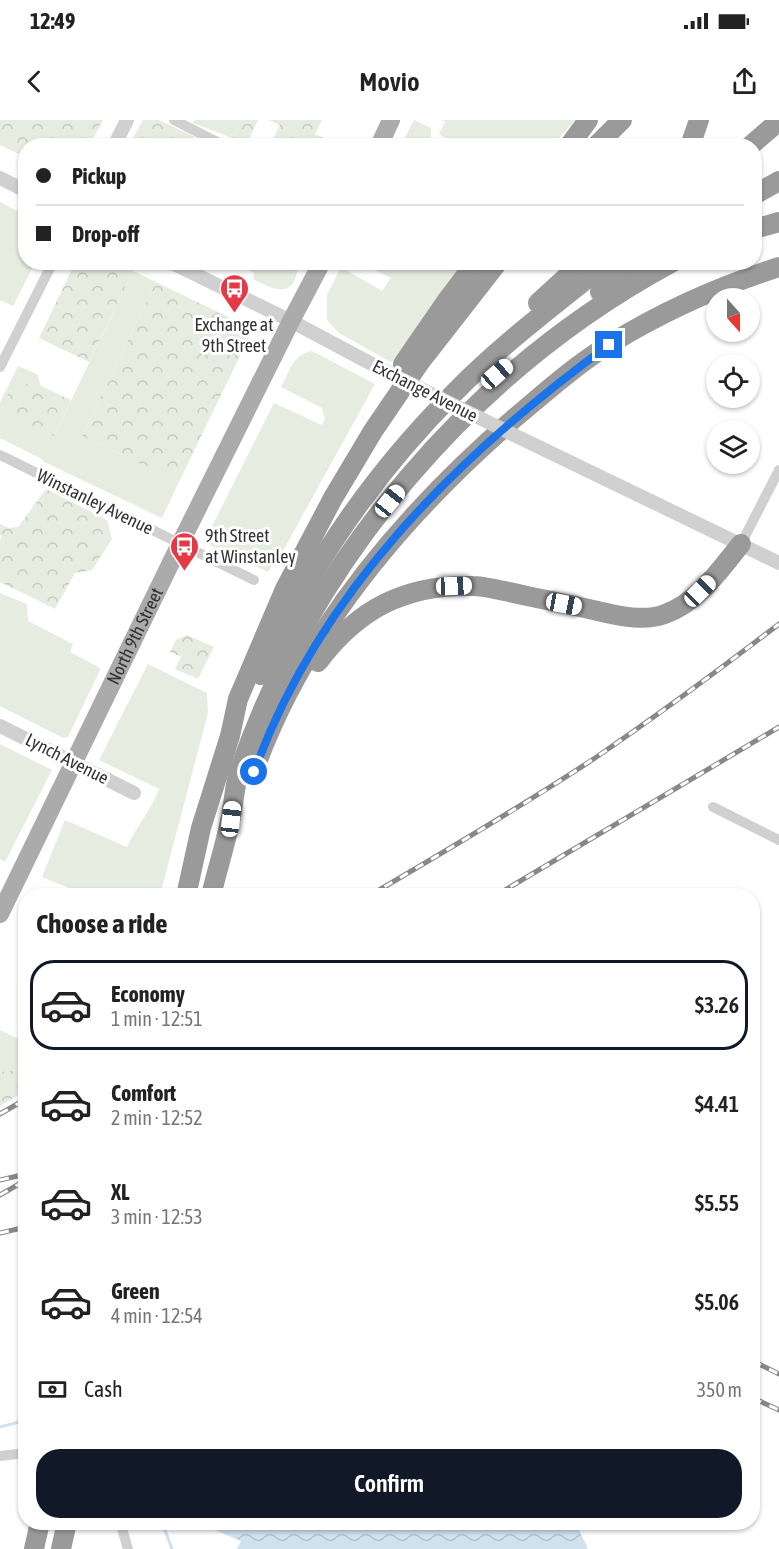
<!DOCTYPE html>
<meta charset="utf-8">
<style>
:root{--surface:#fff;--page:#f2f2f2;--text:#222;--muted:#767676;--line:#e0e0e0;--accent:#111827}
body{margin:0;font-family:"Asap Condensed",sans-serif;background:var(--page);color:var(--text);height:100vh;display:flex;flex-direction:column;font-size:22px;white-space:nowrap}
*{box-sizing:border-box;margin:0}
p{font-size:20px;color:var(--muted)}
.icon{flex:none;width:33px;height:33px;fill:none;stroke:currentColor;stroke-width:2;stroke-linecap:round;stroke-linejoin:round}
.map{position:relative;flex:1;overflow:hidden}
.panel{position:absolute;left:18px;top:768px;width:742px;height:642px;display:flex;flex-direction:column;background:var(--surface);border-radius:24px;box-shadow:0 2px 4px #0004}
.panel>*{flex:none}
.hud{position:absolute;left:18px;top:18px;width:744px;height:132px;border-radius:24px;box-shadow:0 2px 4px #0004;display:grid;align-content:center;height:132px;padding:0 18px;background:var(--surface)}
.needle{width:39px;rotate:159deg}
.tools{position:absolute;left:706px;top:168px;display:grid;gap:12px}
.tools a{display:grid;place-items:center;width:54px;height:54px;border-radius:50%;background:var(--surface);box-shadow:0 2px 4px #0004;font-size:30px}
.end{position:absolute;width:27px;height:27px;margin:-14px;border:8px solid #1a73e8;background:#fff;box-shadow:0 0 0 3px #fff}
.from{border-radius:50%}
.car{position:absolute;width:18px;height:36px;margin:-18px -9px;border-radius:8px;box-shadow:0 0 4px 2px #0007;background:linear-gradient(#fff 24%,#345 0 40%,#fff 0 76%,#345 0 86%,#fff 0)}
.hud b{display:flex;align-items:center;gap:21px;height:57px;font-size:22px}
.hud b+b{border-top:2px solid var(--line)}
.hud i{width:15px;height:15px;background:var(--text)}
ul{padding:0;list-style:none}
li{display:flex;align-items:center;gap:18px;height:90px;margin:0 12px 9px;padding:0 6px;border:3px solid transparent;border-radius:24px}
li div{flex:1}
li b{display:block;font-size:22px}
li em{font-style:normal;font-weight:600}
li.on{border-color:var(--accent)}
li>.icon{width:54px;height:54px;stroke-width:1.5}
h2{padding:0 18px;font-size:27px;line-height:72px}
.pay{display:flex;align-items:center;gap:15px;height:66px;padding:0 18px;font-size:22px}
.pay p{margin-inline-start:auto}
.cta{display:flex;gap:12px;margin-top:auto;padding:12px 18px}
.cta a{flex:1;height:69px;border-radius:24px;background:var(--accent);color:#fff;font-size:24px;font-weight:600;line-height:69px;text-align:center}
.status{display:flex;justify-content:space-between;align-items:center;height:42px;padding:0 30px;background:var(--surface);direction:ltr}
.status svg{height:16px;fill:currentColor}
header{display:flex;justify-content:space-between;align-items:center;height:78px;padding:0 18px;background:var(--surface);font-size:27px;font-weight:600}
.map>svg:first-child{display:block}
.grass{fill:#e6ecdf}
.forest{fill:url(#forest-crowns)}
.water{fill:url(#water-waves)}
.lines{fill:none;stroke-linecap:round;stroke-linejoin:round}
.stream{stroke:#cfe2ee;stroke-width:3}
.minor{stroke:#d0d0d0;stroke-width:10}
.tertiary{stroke:#d0d0d0;stroke-width:14}
.primary{stroke:#ababab;stroke-width:18}
.motorway{stroke:#9a9a9a;stroke-width:20}
.rail-casing{stroke:#888;stroke-width:5}
.rail{stroke:#fff;stroke-width:3;stroke-dasharray:9;stroke-linecap:butt}
.tertiary-bridge{stroke:#d0d0d0;stroke-width:14}
.route{stroke:#1a73e8;stroke-width:8}
.labels{text-anchor:middle;stroke-width:6;stroke-linejoin:round;paint-order:stroke}
.poi-label{font-size:18px;fill:#333;stroke:#fff}
.street-label{font-size:18px;fill:#333;stroke:#fff}
</style>
<div class="status"><b>12:49</b><svg viewBox="0 0 49 12"><path d="M0 12V9h3v3zM5 12V6h3v6zM10 12V3h3v9zM15 12V0h3v12zM26 1h20v11H26zM47 4h2v5h-2z"/></svg></div>
<header><svg class="icon" aria-label="back" viewBox="0 0 24 24"><path d="M15 5l-7 7 7 7"/></svg>Movio<svg class="icon" aria-label="share" viewBox="0 0 24 24"><path d="M12 15V3M7 8l5-5 5 5M5 13v7h14v-7"/></svg></header>
<div class="map">
<svg width="779" height="1429" viewBox="0 0 779 1429">
<defs>
<pattern id="forest-crowns" width="20" height="18" patternUnits="userSpaceOnUse" patternTransform="scale(1.5)"><rect width="20" height="18" fill="#e6ecdf"/><path d="M2 6a3 3 0 1 1 6 0M12 15a3 3 0 1 1 6 0" fill="none" stroke="#c6cbc0"/></pattern>
<pattern id="water-waves" width="16" height="10" patternUnits="userSpaceOnUse" patternTransform="scale(1.5)"><rect width="16" height="10" fill="#cfe2ee"/><path d="M0 5q4-4 8 0t8 0" fill="none" stroke="#b2c2cd"/></pattern>
</defs>
<rect width="100%" height="100%" fill="#fff"/>
<g class="grass">
<polygon points="194,0 242,0 232,18 193,3"/>
<polygon points="414,0 431,8 430,25 401,25"/>
<polygon points="441,0 575,0 553,25 456,25 439,14 445,2"/>
<polygon points="0,82 25,95 26,142 35,143 13,186 0,180"/>
<path d="M248 143V142L301 143C298 148 296 155 295 159 287 179 265 165 253 159L254 153 245 148Z"/>
<polygon points="361,143 465,143 391,242 339,213 327,200 327,175 341,147 382,171 391,158"/>
<polygon points="133,151 156,162 82,316 179,362 162,398 42,341 42,339 0,318 0,282 18,246 37,254 41,266 25,264 54,316"/>
<path d="M312 231 375 264 278 440H275L268 452 204 422 274 283 322 305 325 299 322 288 281 267C290 250 293 235 312 231Z"/>
<polygon points="0,473 27,484 28,501 73,524 70,532 98,547 100,550 68,617 63,618 0,586"/>
<path d="M148 544 207 573 208 593 160 775H87L42 757 65 700 127 727C136 707 152 689 159 669L99 640Z"/>
<polygon points="0,624 52,650 5,742 0,739"/>
<polygon points="0,910 16,918 26,919 25,949 0,952"/>
</g>
<g class="forest">
<polygon points="0,0 103,0 90,25 26,26 25,37 0,25"/>
<polygon points="143,0 159,0 195,17 191,25 129,25"/>
<polygon points="242,0 258,0 247,24 232,18"/>
<polygon points="269,0 322,0 315,14 339,25 270,25 280,5"/>
<polygon points="75,143 115,143 133,151 89,242 39,218"/>
<polygon points="156,162 253,209 179,362 82,316"/>
<polygon points="26,264 41,266 71,280 54,316 6,293 5,285 7,275 16,267"/>
<polygon points="46,369 107,400 112,419 92,450 75,453 55,489 0,462 0,420 2,416 0,415 0,404 9,408 18,407"/>
<polygon points="187,515 214,527 198,559 175,549 181,537 170,532 176,520"/>
<polygon points="25,949 25,971 0,986 0,952"/>
</g>
<polygon class="water" points="205,1403 573,1403 577,1406 588,1429 237,1429 241,1421 205,1406"/>
<g class="lines">
<g class="stream">
<polyline points="0,1307 26,1300"/>
<polyline points="162,1402 172,1429"/>
</g>
<g class="minor">
<polyline points="174,0 225,26"/>
<polyline points="0,247 53,142"/>
<polyline points="0,335 254,460"/>
<polyline points="741,424 779,350"/>
<polyline points="713,687 779,720"/>
<polyline points="0,1336 26,1333"/>
<polyline points="120,1402 128,1429"/>
</g>
<g class="tertiary">
<polyline points="114,26 127,0"/>
<polyline points="0,58 26,71"/>
<polyline points="170,142 291,201 383,250"/>
<polyline points="514,315 779,443"/>
<polyline points="0,606 134,673"/>
</g>
<g class="primary">
<polyline points="379,26 391,0"/>
<path id="s1" d="M0 794 180 424 291 201 322 142"/>
</g>
<g class="motorway">
<polyline points="569,26 588,0"/>
<polyline points="596,26 622,0"/>
<polyline points="690,26 699,0"/>
<polyline points="750,26 779,1"/>
<polyline points="754,75 779,61"/>
<polyline points="754,109 779,102"/>
<polyline points="600,172 640,142"/>
<polyline points="538,183 583,142"/>
<polyline points="403,244 448,179 476,142"/>
<path d="M318 542C358 489 405 464 473 466 485 466 497 470 509 472 535 478 562 483 589 489 612 494 641 503 665 494 698 482 719 451 741 424"/>
<path d="M261 555C307 450 374 353 455 272 502 224 556 184 608 142"/>
<path d="M256 645C307 507 407 391 517 296 547 271 577 244 610 224 663 191 720 166 779 147"/>
<polyline points="186,776 201,708 230,616 238,579 285,469 333,378 373,311 420,242 498,142"/>
<path d="M211 776C217 750 225 726 230 701 234 684 234 668 239 652 312 438 474 249 673 142"/>
<polyline points="34,1429 40,1402"/>
<polyline points="61,1429 67,1402"/>
</g>
<defs>
<g id="rail">
<path d="M369 776C445 731 521 687 595 638 658 595 719 550 779 504"/>
<polyline points="495,776 779,607"/>
<polyline points="0,994 26,979"/>
<polyline points="0,1060 26,1054"/>
<polyline points="0,1075 26,1060"/>
<polyline points="0,1113 26,1107"/>
<polyline points="753,1241 779,1254"/>
<polyline points="753,1278 779,1290"/>
</g>
</defs>
<use href="#rail" class="rail-casing"/>
<use href="#rail" class="rail"/>
<polyline class="tertiary-bridge" points="383,250 514,315"/>
</g>
<g class="lines">
<path class="route" d="M254 652C319 472 457 336 609 225"/>
</g>
<defs>
<symbol id="bus-pin" viewBox="-11 -11 22 30"><path d="M0 17L-7.5 6A9.5 9.5 0 1 1 7.5 6Z" fill="#e63946" stroke="#fff"/><path d="M-5-6H5V4H4V6H2V4H-2V6H-4V4H-5ZM-3.5-4V0h7V-4ZM-3.5 1.2v1.5H-2V1.2ZM2 1.2v1.5H3.5V1.2Z" fill="#fff"/></symbol>
</defs>
<g fill-rule="evenodd">
<use href="#bus-pin" x="218" y="152" width="33" height="45"/>
<use href="#bus-pin" x="168" y="410" width="33" height="45"/>
</g>
<g class="labels">
<g class="poi-label">
<text x="234" y="211">Exchange at<tspan x="234" dy="21">9th Street</tspan></text>
<text x="205" y="422" text-anchor="start">9th Street<tspan x="205" dy="21">at Winstanley</tspan></text>
</g>
<g class="street-label">
<text transform="translate(425 271) rotate(27)" y="6">Exchange Avenue</text>
<text transform="translate(95 382) rotate(26)" y="6">Winstanley Avenue</text>
<text dy="6" stroke="none"><textPath href="#s1" startOffset="309">North 9th Street</textPath></text>
<text transform="translate(67 639) rotate(27)" y="6">Lynch Avenue</text>
</g>
</g>
</svg>
<div class="tools">
<a><svg class="needle" viewBox="-14 -14 28 28"><path d="M0-13l5 13h-10z" fill="#e53935"/><path d="M0 13l5-13h-10z" fill="#767676"/></svg></a>
<a><svg class="icon" aria-label="locate" viewBox="0 0 24 24"><circle cx="12" cy="12" r="6"/><path d="M12 2v4M12 18v4M2 12h4M18 12h4"/></svg></a>
<a><svg class="icon" aria-label="layers" viewBox="0 0 24 24"><path d="M12 4l9 5-9 5-9-5zM3 14l9 5 9-5"/></svg></a>
</div>
<i class="end from" style="left:254px;top:652px"></i>
<i class="end" style="left:609px;top:225px"></i>
<i class="car" style="left:497px;top:254px;rotate:49deg"></i>
<i class="car" style="left:390px;top:381px;rotate:39deg"></i>
<i class="car" style="left:454px;top:466px;rotate:88deg"></i>
<i class="car" style="left:700px;top:471px;rotate:45deg"></i>
<i class="car" style="left:564px;top:484px;rotate:101deg"></i>
<i class="car" style="left:231px;top:699px;rotate:7deg"></i>
<div class="hud">
<b><i class="from"></i>Pickup</b>
<b><i></i>Drop-off</b>
</div>
<section class="panel">
<h2>Choose a ride</h2>
<ul>
<li class="on"><svg class="icon" aria-label="car" viewBox="0 0 24 24"><path d="M5 17H2v-5l4-1 3-4h7l3 4 3 1v5h-3M9 17h6M6 11h13"/><circle cx="7" cy="17" r="2"/><circle cx="17" cy="17" r="2"/></svg><div><b>Economy</b><p>1 min · 12:51</p></div><em>$3.26</em></li>
<li><svg class="icon" aria-label="car" viewBox="0 0 24 24"><path d="M5 17H2v-5l4-1 3-4h7l3 4 3 1v5h-3M9 17h6M6 11h13"/><circle cx="7" cy="17" r="2"/><circle cx="17" cy="17" r="2"/></svg><div><b>Comfort</b><p>2 min · 12:52</p></div><em>$4.41</em></li>
<li><svg class="icon" aria-label="car" viewBox="0 0 24 24"><path d="M5 17H2v-5l4-1 3-4h7l3 4 3 1v5h-3M9 17h6M6 11h13"/><circle cx="7" cy="17" r="2"/><circle cx="17" cy="17" r="2"/></svg><div><b>XL</b><p>3 min · 12:53</p></div><em>$5.55</em></li>
<li><svg class="icon" aria-label="car" viewBox="0 0 24 24"><path d="M5 17H2v-5l4-1 3-4h7l3 4 3 1v5h-3M9 17h6M6 11h13"/><circle cx="7" cy="17" r="2"/><circle cx="17" cy="17" r="2"/></svg><div><b>Green</b><p>4 min · 12:54</p></div><em>$5.06</em></li>
</ul>
<div class="pay"><svg class="icon" aria-label="cash" viewBox="0 0 24 24"><path d="M3 7h18v10H3z"/><circle cx="12" cy="12" r="2"/></svg>Cash<p>350 m</p></div>
<div class="cta"><a>Confirm</a></div>
</section>
</div>
